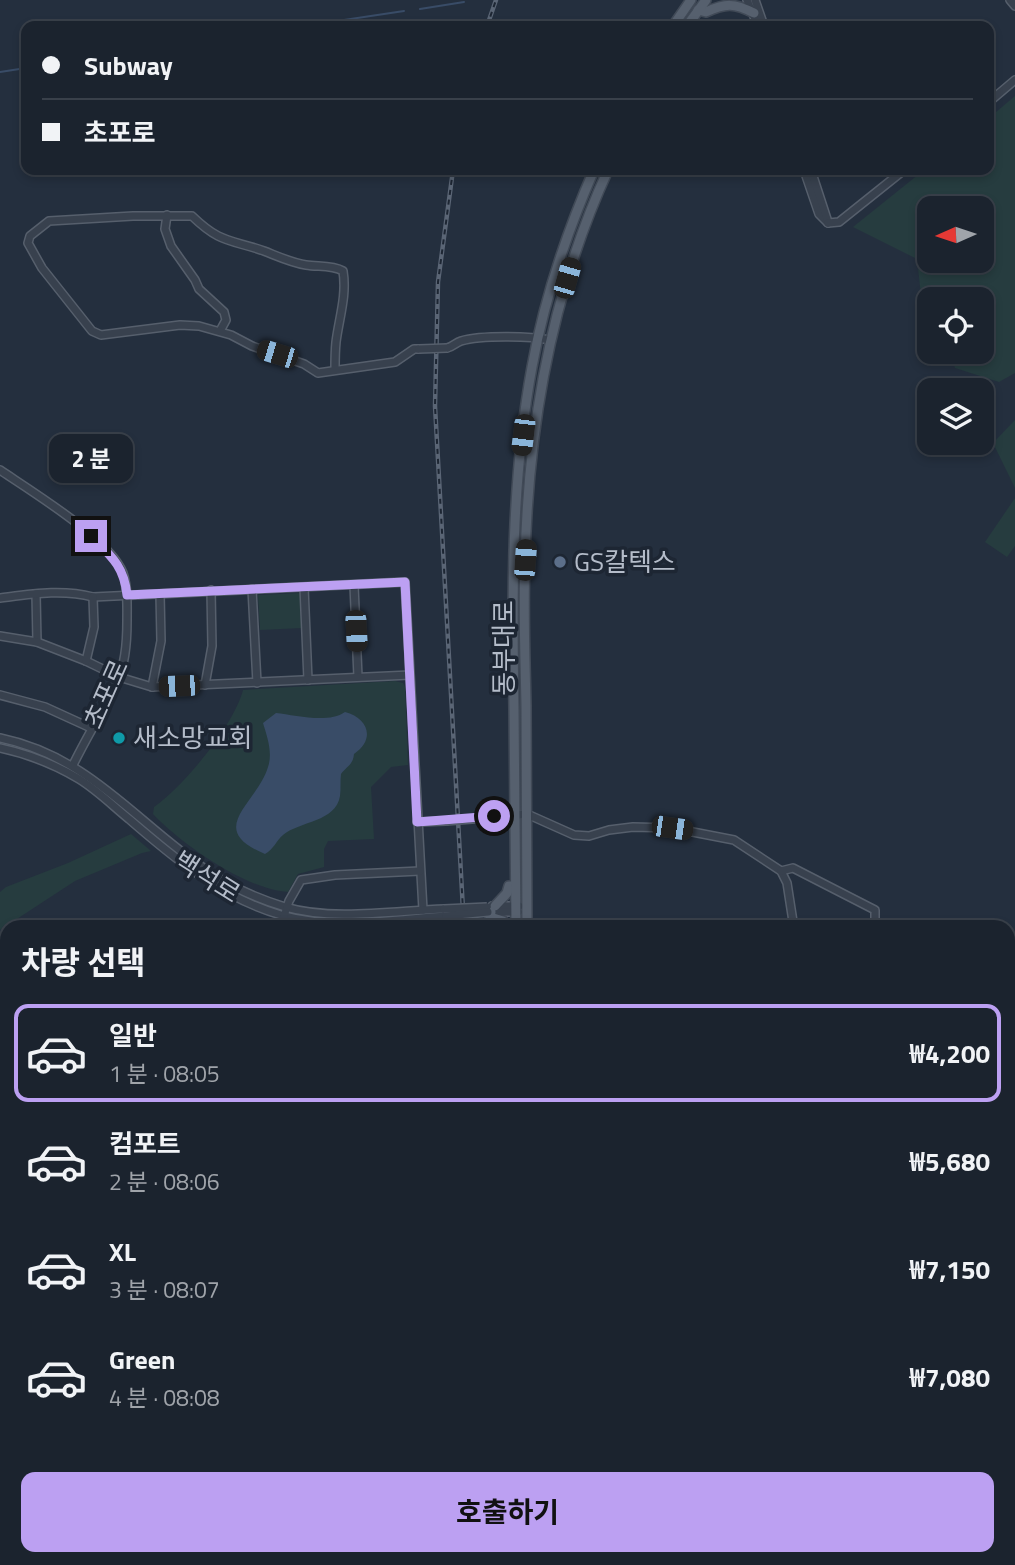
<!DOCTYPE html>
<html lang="ko">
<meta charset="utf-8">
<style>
:root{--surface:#1b232e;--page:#282f3a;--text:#f1f3f6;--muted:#a0a4aa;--line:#39404a;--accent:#bca0f2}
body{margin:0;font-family:"Titillium Web","Noto Sans KR",sans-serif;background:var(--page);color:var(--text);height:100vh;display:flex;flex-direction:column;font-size:26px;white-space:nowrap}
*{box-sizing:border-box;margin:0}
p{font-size:23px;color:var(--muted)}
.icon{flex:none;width:38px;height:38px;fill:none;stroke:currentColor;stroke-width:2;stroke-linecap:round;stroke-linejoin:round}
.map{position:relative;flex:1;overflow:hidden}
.panel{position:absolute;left:0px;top:920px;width:1015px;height:646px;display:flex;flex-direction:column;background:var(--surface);border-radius:21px 21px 0 0;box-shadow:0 4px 10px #0003,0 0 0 2px var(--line)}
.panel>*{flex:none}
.hud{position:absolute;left:21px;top:21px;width:973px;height:154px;border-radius:14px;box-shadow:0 4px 10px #0003,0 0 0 2px var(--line);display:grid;align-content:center;height:154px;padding:0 21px;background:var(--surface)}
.needle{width:46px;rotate:267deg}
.controls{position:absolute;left:917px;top:196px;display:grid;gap:14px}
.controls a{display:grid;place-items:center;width:77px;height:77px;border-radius:14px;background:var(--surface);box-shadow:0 4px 10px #0003,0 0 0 2px var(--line);font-size:35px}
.end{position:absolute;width:32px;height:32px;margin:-16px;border:9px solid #bca0f2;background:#111;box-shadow:0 0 0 4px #111}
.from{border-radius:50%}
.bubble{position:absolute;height:49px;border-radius:14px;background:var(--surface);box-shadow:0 4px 10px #0003,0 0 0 2px var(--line);font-size:23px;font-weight:700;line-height:49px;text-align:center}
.car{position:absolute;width:21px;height:42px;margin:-21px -10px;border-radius:9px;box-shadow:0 0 5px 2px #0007;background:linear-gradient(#222 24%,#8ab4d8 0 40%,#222 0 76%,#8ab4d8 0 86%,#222 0)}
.hud b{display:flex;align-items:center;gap:24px;height:66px;font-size:26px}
.hud b+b{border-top:2px solid var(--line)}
.hud i{width:18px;height:18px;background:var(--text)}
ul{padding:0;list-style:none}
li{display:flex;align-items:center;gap:21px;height:98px;margin:0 14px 10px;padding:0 7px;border:4px solid transparent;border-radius:14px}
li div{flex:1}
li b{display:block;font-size:26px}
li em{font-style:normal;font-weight:700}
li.active{border-color:var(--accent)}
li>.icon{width:63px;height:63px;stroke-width:1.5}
h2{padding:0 21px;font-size:32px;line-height:84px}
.primary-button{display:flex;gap:14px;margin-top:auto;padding:14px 21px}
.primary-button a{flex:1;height:80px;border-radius:14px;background:var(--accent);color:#111;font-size:28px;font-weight:700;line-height:80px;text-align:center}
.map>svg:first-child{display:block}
.green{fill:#263c3f;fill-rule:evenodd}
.water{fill:#394c67}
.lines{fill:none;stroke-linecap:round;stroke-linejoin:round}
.stream{stroke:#394c67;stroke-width:2}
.minor-casing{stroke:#565f6c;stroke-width:10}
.major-casing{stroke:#414a57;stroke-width:12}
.minor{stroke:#38414e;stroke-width:7}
.major{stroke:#56606e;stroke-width:9}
.rail-casing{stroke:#5a6575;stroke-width:4.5}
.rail{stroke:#1d2633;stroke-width:2;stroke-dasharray:5;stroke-linecap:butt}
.minor-bridge-casing{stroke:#565f6c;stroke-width:10;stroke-linecap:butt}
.minor-bridge{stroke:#38414e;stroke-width:7}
.route{stroke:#bca0f2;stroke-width:9}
.service-dot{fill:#5c6f8a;stroke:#1d2633;stroke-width:2.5}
.culture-dot{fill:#0f9aa8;stroke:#1d2633;stroke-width:2.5}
.labels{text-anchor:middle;stroke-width:7;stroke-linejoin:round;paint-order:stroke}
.poi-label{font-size:26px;fill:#b4bcc9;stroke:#1d2633;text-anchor:start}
.street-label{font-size:26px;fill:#b4bcc9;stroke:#1d2633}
</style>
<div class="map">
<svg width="1015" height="1565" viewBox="0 0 1015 1565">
<rect width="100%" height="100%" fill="#242f3e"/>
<g class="green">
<path d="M1015 96V373L999 382 955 368 949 352H982V327L994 323 982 305V299H929V321L924 323 917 259 853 227 924 170H989V118ZM982 208V261H929V208Z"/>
<polygon points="1015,420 1015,488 993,443"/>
<polygon points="1015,498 1015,546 1007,557 985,542"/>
<polygon points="300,593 302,628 260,630 258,595"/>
<path d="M395 681 403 683 405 687 408 765 391 767 371 787 374 839 328 841 324 849V867L298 874 288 892C247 890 181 844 153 814L154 807C184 786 234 725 243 690Z"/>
<polygon points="131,834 151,851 142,853 75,881 0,930 0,892 6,887 68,863"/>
<polygon points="0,1240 7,1247 7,1293 0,1293"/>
</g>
<path class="water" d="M345 712C368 718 376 739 354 754 353 765 347 766 341 774 340 781 341 789 340 796 336 822 300 821 283 835 276 841 274 849 265 854 204 829 257 804 268 767 273 753 267 736 263 723L276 713C295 715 328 724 345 712Z"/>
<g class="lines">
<g class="stream">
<polyline points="420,9 464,2"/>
<polyline points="304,26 404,11"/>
<polyline points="0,72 26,68"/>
</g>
<defs>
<g id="minor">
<polyline points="747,0 758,26"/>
<polyline points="755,0 764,26"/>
<polyline points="1010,0 1015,6"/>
<polyline points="989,102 1015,80"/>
<polyline points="804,170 819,214 828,223"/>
<polyline points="811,170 828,222"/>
<polyline points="167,215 165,229 171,246 195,280 199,289 224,312 226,320 220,331"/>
<polyline points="828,223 839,222 904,170"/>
<path d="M447 348C453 347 455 343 461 341 481 335 530 336 550 340"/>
<path d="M335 370C335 361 335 352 336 342 339 318 347 296 343 271 332 265 318 267 306 265 292 263 277 256 264 251 230 239 221 244 192 216H133L49 221 30 236 28 243 42 268 92 331 101 335 180 325 199 326 231 335 252 346 304 364 318 373 395 362 414 349H419"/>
<path d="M0 470C31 491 110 539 123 573 128 588 127 606 127 621 127 640 126 662 118 679 105 708 87 736 73 765"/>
<polyline points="354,585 358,677"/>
<polyline points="304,587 308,680"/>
<polyline points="252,589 257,683"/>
<polyline points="36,594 37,642"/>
<path d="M0 598C32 594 62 589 93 597L405 582 423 910"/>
<polyline points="0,636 37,642 86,661 119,677 152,687 410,675"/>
<polyline points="86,661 94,627 93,597"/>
<polyline points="205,685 212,646 211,590"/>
<polyline points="152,687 161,641 160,594"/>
<polyline points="0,695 45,707 91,728"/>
<path d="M0 738C91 757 136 823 208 871 231 887 259 899 285 907 333 921 394 911 444 909"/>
<path d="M0 748C28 754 54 764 79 779 97 790 113 806 129 819 175 859 222 898 281 915 335 930 391 920 446 916"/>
<polyline points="472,819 527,814 574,835 589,836 609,830 633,827 672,828 734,840 781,871 787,883 794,928"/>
<polyline points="417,822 446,821"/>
<polyline points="781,871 793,868 875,910 875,928"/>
<polyline points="492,906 519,906"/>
<polyline points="488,912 518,912"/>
<polyline points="280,928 289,901 301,880 335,875 420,871"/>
<polyline points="0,1000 7,1007"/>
<polyline points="1008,1073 1015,1073"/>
<polyline points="1008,1514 1015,1517"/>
<polyline points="0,1522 7,1529"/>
<polyline points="40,1559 46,1565"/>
<polyline points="123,1565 126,1559"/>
<polyline points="133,1565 137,1559"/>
<polyline points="873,1565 873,1559"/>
</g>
<g id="major">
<path d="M698 10 706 12C726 3 734 3 754 13"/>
<polyline points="673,26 691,0"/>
<polyline points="687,26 706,0"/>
<polyline points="495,906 507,893 509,886 515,886"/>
<polyline points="491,912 490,917 503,921 508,928"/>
<path d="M516 928C515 855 515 783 514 710 512 595 511 481 532 367 544 300 567 232 594 170"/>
<path d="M527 928C526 853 526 779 526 705 525 657 523 609 525 561 528 427 552 292 608 170"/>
<polyline points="520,1559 520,1565"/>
<polyline points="533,1559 533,1565"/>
</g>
</defs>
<use href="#minor" class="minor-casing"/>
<use href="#major" class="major-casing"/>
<use href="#minor" class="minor"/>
<use href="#major" class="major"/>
<defs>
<g id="rail">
<polyline points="487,26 496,0"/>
<polyline points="453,170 438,282 435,406 464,928"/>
<polyline points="464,1565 464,1559"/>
</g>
</defs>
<use href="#rail" class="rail-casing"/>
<use href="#rail" class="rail"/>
<defs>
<g id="minor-bridge">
<polyline points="419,349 447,348"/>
<polyline points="446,821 472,819"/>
<polyline points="444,909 487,907"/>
<polyline points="446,916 488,912"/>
</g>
</defs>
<use href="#minor-bridge" class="minor-bridge-casing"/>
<use href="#minor-bridge" class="minor-bridge"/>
</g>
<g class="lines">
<path class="route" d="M91 536C111 556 124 566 127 595L405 582 417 822 494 816"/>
</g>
<circle class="service-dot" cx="560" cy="562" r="7"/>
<circle class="culture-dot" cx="119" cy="738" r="7"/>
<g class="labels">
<g class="poi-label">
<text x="574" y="571">GS칼텍스</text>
<text x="133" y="747">새소망교회</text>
</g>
<g class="street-label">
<text transform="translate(504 648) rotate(-90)" y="9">동부대로</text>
<text transform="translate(106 694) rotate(-66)" y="9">초포로</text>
<text transform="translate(207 877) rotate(32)" y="9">백석로</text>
</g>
</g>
</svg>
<div class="controls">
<a><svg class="needle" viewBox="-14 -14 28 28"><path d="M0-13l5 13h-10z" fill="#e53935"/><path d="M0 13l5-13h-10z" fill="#a0a4aa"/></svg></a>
<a><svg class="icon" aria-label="locate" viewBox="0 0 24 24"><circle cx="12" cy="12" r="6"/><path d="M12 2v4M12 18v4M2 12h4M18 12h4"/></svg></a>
<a><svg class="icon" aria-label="layers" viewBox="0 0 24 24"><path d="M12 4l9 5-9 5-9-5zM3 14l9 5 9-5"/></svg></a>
</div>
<i class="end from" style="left:494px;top:816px"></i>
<i class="end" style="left:91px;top:536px"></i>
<div class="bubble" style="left:49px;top:434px;width:84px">2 분</div>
<i class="car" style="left:567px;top:278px;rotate:16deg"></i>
<i class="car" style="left:277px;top:354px;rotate:287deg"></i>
<i class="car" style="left:523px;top:435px;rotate:187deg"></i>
<i class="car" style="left:525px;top:560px;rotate:4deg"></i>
<i class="car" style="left:356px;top:631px;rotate:177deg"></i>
<i class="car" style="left:179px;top:686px;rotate:268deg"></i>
<i class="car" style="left:672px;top:828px;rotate:98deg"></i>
<div class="hud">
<b><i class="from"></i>Subway</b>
<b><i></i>초포로</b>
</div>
<section class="panel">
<h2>차량 선택</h2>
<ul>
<li class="active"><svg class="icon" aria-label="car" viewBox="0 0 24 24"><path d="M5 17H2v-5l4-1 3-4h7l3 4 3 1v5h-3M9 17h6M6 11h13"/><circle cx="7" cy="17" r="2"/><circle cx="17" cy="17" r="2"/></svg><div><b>일반</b><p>1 분 · 08:05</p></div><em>₩4,200</em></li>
<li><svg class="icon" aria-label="car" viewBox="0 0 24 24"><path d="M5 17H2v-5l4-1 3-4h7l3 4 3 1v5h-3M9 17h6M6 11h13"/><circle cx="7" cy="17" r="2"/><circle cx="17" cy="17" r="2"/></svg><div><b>컴포트</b><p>2 분 · 08:06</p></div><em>₩5,680</em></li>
<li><svg class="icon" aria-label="car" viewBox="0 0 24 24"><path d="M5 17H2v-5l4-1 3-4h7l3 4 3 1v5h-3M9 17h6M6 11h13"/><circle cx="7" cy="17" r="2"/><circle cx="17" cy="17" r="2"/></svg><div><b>XL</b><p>3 분 · 08:07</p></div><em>₩7,150</em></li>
<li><svg class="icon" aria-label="car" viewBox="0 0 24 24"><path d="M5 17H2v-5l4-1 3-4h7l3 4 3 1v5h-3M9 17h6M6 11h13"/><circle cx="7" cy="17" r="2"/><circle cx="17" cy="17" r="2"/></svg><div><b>Green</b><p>4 분 · 08:08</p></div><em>₩7,080</em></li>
</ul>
<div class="primary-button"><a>호출하기</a></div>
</section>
</div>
